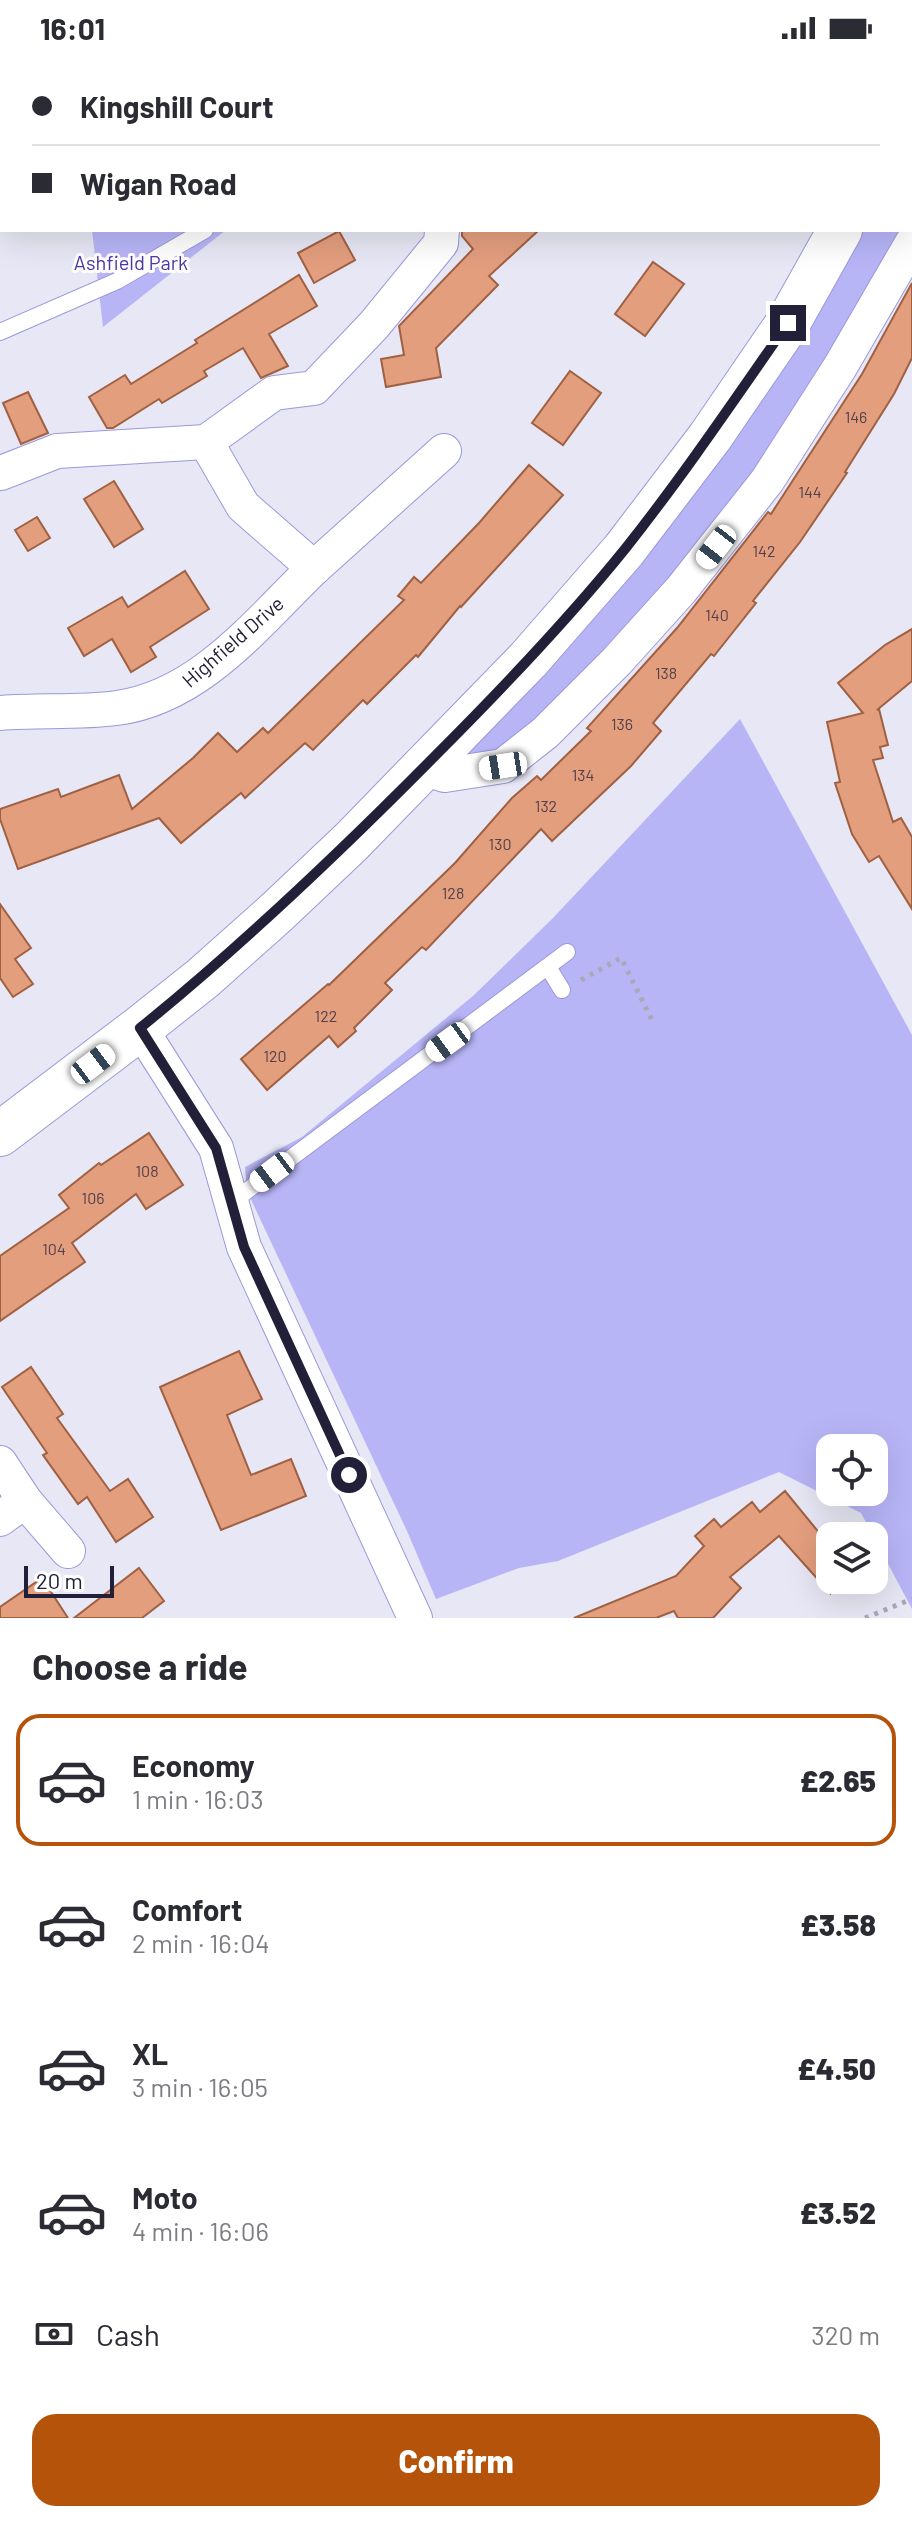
<!DOCTYPE html>
<meta charset="utf-8">
<style>
:root{--surface:#fff;--page:#f7f7f7;--text:#2b2b33;--muted:#7c7c81;--line:#e1e1e2;--accent:#b45309}
body{margin:0;font-family:Barlow,sans-serif;background:var(--page);color:var(--text);height:100vh;display:flex;flex-direction:column;font-size:30px;white-space:nowrap}
*{box-sizing:border-box;margin:0}
p{font-size:26px;color:var(--muted)}
.icon{flex:none;width:44px;height:44px;fill:none;stroke:currentColor;stroke-width:2;stroke-linecap:round;stroke-linejoin:round}
.map{position:relative;height:1562px;overflow:hidden}
.details{display:flex;flex-direction:column;background:var(--surface);flex:1}
.details>*{flex:none}
.hud{position:absolute;left:0px;top:0px;width:912px;height:176px;box-shadow:0 8px 32px #0002;display:grid;align-content:center;height:176px;padding:0 32px;background:var(--surface)}
.fabs{position:absolute;left:816px;top:1378px;display:grid;gap:16px}
.fabs a{display:grid;place-items:center;width:72px;height:72px;border-radius:16px;background:var(--surface);box-shadow:0 8px 32px #0002;font-size:40px}
.scale{position:absolute;left:24px;bottom:20px;width:90px;box-sizing:border-box;padding-left:8px;border:4px solid #222039;border-top:0;font-size:22px;line-height:28px;white-space:nowrap;color:#222039;-webkit-text-stroke:6px #fff;paint-order:stroke}
.end{position:absolute;width:36px;height:36px;margin:-18px;border:10px solid #222039;background:#fff;box-shadow:0 0 0 4px #fff}
.from{border-radius:50%}
.car{position:absolute;width:24px;height:48px;margin:-24px -12px;border-radius:10px;box-shadow:0 0 6px 2px #0007;background:linear-gradient(#fff 24%,#345 0 40%,#fff 0 76%,#345 0 86%,#fff 0)}
.hud b{display:flex;align-items:center;gap:28px;height:76px;font-size:30px}
.hud b+b{border-top:2px solid var(--line)}
.hud i{width:20px;height:20px;background:var(--text)}
ul{padding:0;list-style:none}
li{display:flex;align-items:center;gap:24px;height:132px;margin:0 16px 12px;padding:0 16px;border:4px solid transparent;border-radius:24px}
li div{flex:1}
li b{display:block;font-size:30px}
li em{font-style:normal;font-weight:800}
li.active{border-color:var(--accent)}
li>.icon{width:72px;height:72px;stroke-width:1.5}
h2{padding:0 32px;font-size:36px;line-height:96px}
.pay{display:flex;align-items:center;gap:20px;height:88px;padding:0 32px;font-size:30px}
.pay p{margin-inline-start:auto}
.cta{display:flex;gap:16px;margin-top:auto;padding:16px 32px}
.cta a{flex:1;height:92px;border-radius:24px;background:var(--accent);color:#fff;font-size:32px;font-weight:800;line-height:92px;text-align:center}
.status{display:flex;justify-content:space-between;align-items:center;height:56px;padding:0 40px;background:var(--surface);direction:ltr}
.status svg{height:22px;fill:currentColor}
.map>svg:first-child{display:block}
.green{fill:#b8b5f7;fill-rule:evenodd}
.building{fill:#e39e7e;stroke:#a06042;stroke-width:2}
.lines{fill:none;stroke-linecap:round;stroke-linejoin:round}
.lane-casing{stroke:#9b99da;stroke-width:18}
.street-casing{stroke:#9b99da;stroke-width:36}
.highway-casing{stroke:#9b99da;stroke-width:46}
.path{stroke:#a8a8b9;stroke-width:5;stroke-dasharray:4 6;stroke-linecap:butt}
.lane{stroke:#fff;stroke-width:16}
.street{stroke:#fff;stroke-width:34}
.highway{stroke:#fff;stroke-width:44}
.route{stroke:#222039;stroke-width:10}
.labels{text-anchor:middle;stroke-width:6;stroke-linejoin:round;paint-order:stroke}
.number-label{font-size:16px;fill:#52404a}
.park-label{font-size:20px;fill:#4d37a7;stroke:#fff}
.street-label{font-size:20px;fill:#222039;stroke:#fff}
</style>
<div class="status"><b>16:01</b><svg viewBox="0 0 49 12"><path d="M0 12V9h3v3zM5 12V6h3v6zM10 12V3h3v9zM15 12V0h3v12zM26 1h20v11H26zM47 4h2v5h-2z"/></svg></div>
<div class="map">
<svg width="912" height="1562" viewBox="0 0 912 1562">
<rect width="100%" height="100%" fill="#e7e7f5"/>
<g class="green">
<polygon points="73,0 436,0 434,2 74,2"/>
<polygon points="912,36 912,187 840,311 545,677 445,719 840,174 910,174 910,40"/>
<polygon points="92,174 226,174 103,271"/>
<path d="M740 663 912 979V1553L861 1457 779 1416 558 1505 519 1512 436 1543 407 1475 247 1135 245 1111 302 1081 473 940 553 862ZM830 1392H874V1436H830Z"/>
</g>
<g class="building">
<polygon points="462,174 539,174 489,220 498,229 436,292 441,321 386,331 381,303 404,299 399,270 473,193 462,180"/>
<polygon points="339,175 355,204 314,227 298,197"/>
<polygon points="653,206 684,228 645,280 615,258"/>
<polygon points="299,219 317,250 269,278 288,310 261,322 243,292 204,315 207,320 162,347 159,343 113,372 107,372 89,341 125,319 131,328 197,287 195,284"/>
<polygon points="912,227 912,302 894,338 845,416 847,417 800,486 753,545 756,547 714,600 711,598 653,667 661,675 631,710 552,785 541,773 426,894 422,891 385,927 392,934 354,972 356,975 338,991 329,980 267,1034 241,1003 328,928 329,929 455,807 512,742 537,720 541,724 591,675 587,672 677,572 768,456 771,458 862,318"/>
<polygon points="570,315 601,337 563,389 532,367"/>
<polygon points="28,336 48,377 21,388 3,347"/>
<polygon points="529,409 563,439 461,551 460,550 418,601 416,599 367,648 363,644 313,694 305,687 245,742 241,737 181,787 159,762 18,813 0,763 0,753 58,733 61,741 119,719 132,753 193,702 218,677 237,696 263,672 268,677 404,544 398,540 414,521 421,527 479,467"/>
<polygon points="114,425 143,473 114,491 84,443"/>
<polygon points="37,461 50,482 28,495 15,474"/>
<polygon points="185,515 209,553 150,591 156,601 131,616 112,583 84,600 68,572 122,541 128,551"/>
<polygon points="912,573 912,625 877,654 879,653 888,689 880,691 883,702 873,704 893,766 901,762 912,781 912,853 879,800 869,806 852,778 835,727 840,726 827,666 863,657 838,627 885,589"/>
<polygon points="0,848 31,892 15,903 33,928 13,941 0,922"/>
<polygon points="149,1077 183,1129 146,1153 136,1138 72,1187 85,1206 0,1265 0,1200 69,1152 59,1139 99,1107 101,1109"/>
<polygon points="239,1295 262,1343 227,1359 251,1419 291,1403 306,1440 221,1474 160,1331"/>
<polygon points="31,1311 63,1358 57,1362 110,1435 128,1423 153,1461 116,1486 87,1441 78,1448 43,1399 47,1397 2,1331"/>
<polygon points="785,1435 830,1490 830,1537 779,1480 730,1521 741,1532 713,1562 678,1562 674,1555 656,1562 574,1562 676,1520 704,1490 695,1480 714,1463 721,1471 752,1446 760,1456"/>
<polygon points="139,1512 164,1545 142,1562 74,1562"/>
<polygon points="42,1522 68,1562 0,1562 0,1551"/>
</g>
<g class="lines">
<defs>
<g id="lane">
<polyline points="368,2 369,0"/>
<polyline points="0,276 117,225 205,174"/>
<polyline points="548,911 562,934"/>
<polyline points="232,1146 567,896"/>
</g>
<g id="street">
<polyline points="471,2 472,0"/>
<polyline points="1,417 57,395 206,386"/>
<polyline points="314,512 444,395"/>
<path d="M0 657C39 654 79 657 117 652 200 641 257 567 314 512L243 450 206 386 274 337 314 332 374 269 441 187 442 174"/>
<polyline points="423,712 445,719 503,710 545,677 617,605 681,534 767,425 840,311 912,187"/>
<polyline points="140,972 216,1092 244,1191 415,1562"/>
<polyline points="0,1407 25,1445 68,1495"/>
<polyline points="0,1463 25,1445"/>
</g>
<g id="highway">
<polyline points="910,40 912,36"/>
<polyline points="0,1078 140,972 203,922 277,856 351,786 528,604 624,494 710,381 788,267 840,174"/>
</g>
</defs>
<use href="#lane" class="lane-casing"/>
<use href="#street" class="street-casing"/>
<use href="#highway" class="highway-casing"/>
<g class="path">
<polyline points="581,924 621,902 652,964"/>
<polyline points="865,1562 912,1543"/>
</g>
<use href="#lane" class="lane"/>
<use href="#street" class="street"/>
<use href="#highway" class="highway"/>
</g>
<g class="lines">
<path class="route" d="M349 1419 244 1191 216 1092 140 972C244 888 339 797 433 702 500 635 566 566 625 493 683 420 735 343 788 267"/>
</g>
<g class="labels">
<g class="number-label">
<text x="856" y="367">146</text>
<text x="810" y="442">144</text>
<text x="764" y="501">142</text>
<text x="717" y="565">140</text>
<text x="666" y="623">138</text>
<text x="622" y="674">136</text>
<text x="583" y="725">134</text>
<text x="546" y="756">132</text>
<text x="500" y="794">130</text>
<text x="453" y="843">128</text>
<text x="326" y="966">122</text>
<text x="275" y="1006">120</text>
<text x="147" y="1121">108</text>
<text x="93" y="1148">106</text>
<text x="54" y="1199">104</text>
</g>
<g class="park-label">
<text x="131" y="214">Ashfield Park</text>
</g>
<g class="street-label">
<text transform="translate(233 586) rotate(-41)" y="7">Highfield Drive</text>
</g>
</g>
</svg>
<div class="fabs">
<a><svg class="icon" aria-label="locate" viewBox="0 0 24 24"><circle cx="12" cy="12" r="6"/><path d="M12 2v4M12 18v4M2 12h4M18 12h4"/></svg></a>
<a><svg class="icon" aria-label="layers" viewBox="0 0 24 24"><path d="M12 4l9 5-9 5-9-5zM3 14l9 5 9-5"/></svg></a>
</div>
<div class="scale">20 m</div>
<i class="end from" style="left:349px;top:1419px"></i>
<i class="end" style="left:788px;top:267px"></i>
<i class="car" style="left:716px;top:491px;rotate:218deg"></i>
<i class="car" style="left:503px;top:710px;rotate:261deg"></i>
<i class="car" style="left:448px;top:986px;rotate:234deg"></i>
<i class="car" style="left:93px;top:1008px;rotate:53deg"></i>
<i class="car" style="left:272px;top:1116px;rotate:233deg"></i>
<div class="hud">
<b><i class="from"></i>Kingshill Court</b>
<b><i></i>Wigan Road</b>
</div>
</div>
<section class="details">
<h2>Choose a ride</h2>
<ul>
<li class="active"><svg class="icon" aria-label="car" viewBox="0 0 24 24"><path d="M5 17H2v-5l4-1 3-4h7l3 4 3 1v5h-3M9 17h6M6 11h13"/><circle cx="7" cy="17" r="2"/><circle cx="17" cy="17" r="2"/></svg><div><b>Economy</b><p>1 min · 16:03</p></div><em>£2.65</em></li>
<li><svg class="icon" aria-label="car" viewBox="0 0 24 24"><path d="M5 17H2v-5l4-1 3-4h7l3 4 3 1v5h-3M9 17h6M6 11h13"/><circle cx="7" cy="17" r="2"/><circle cx="17" cy="17" r="2"/></svg><div><b>Comfort</b><p>2 min · 16:04</p></div><em>£3.58</em></li>
<li><svg class="icon" aria-label="car" viewBox="0 0 24 24"><path d="M5 17H2v-5l4-1 3-4h7l3 4 3 1v5h-3M9 17h6M6 11h13"/><circle cx="7" cy="17" r="2"/><circle cx="17" cy="17" r="2"/></svg><div><b>XL</b><p>3 min · 16:05</p></div><em>£4.50</em></li>
<li><svg class="icon" aria-label="car" viewBox="0 0 24 24"><path d="M5 17H2v-5l4-1 3-4h7l3 4 3 1v5h-3M9 17h6M6 11h13"/><circle cx="7" cy="17" r="2"/><circle cx="17" cy="17" r="2"/></svg><div><b>Moto</b><p>4 min · 16:06</p></div><em>£3.52</em></li>
</ul>
<div class="pay"><svg class="icon" aria-label="cash" viewBox="0 0 24 24"><path d="M3 7h18v10H3z"/><circle cx="12" cy="12" r="2"/></svg>Cash<p>320 m</p></div>
<div class="cta"><a>Confirm</a></div>
</section>
